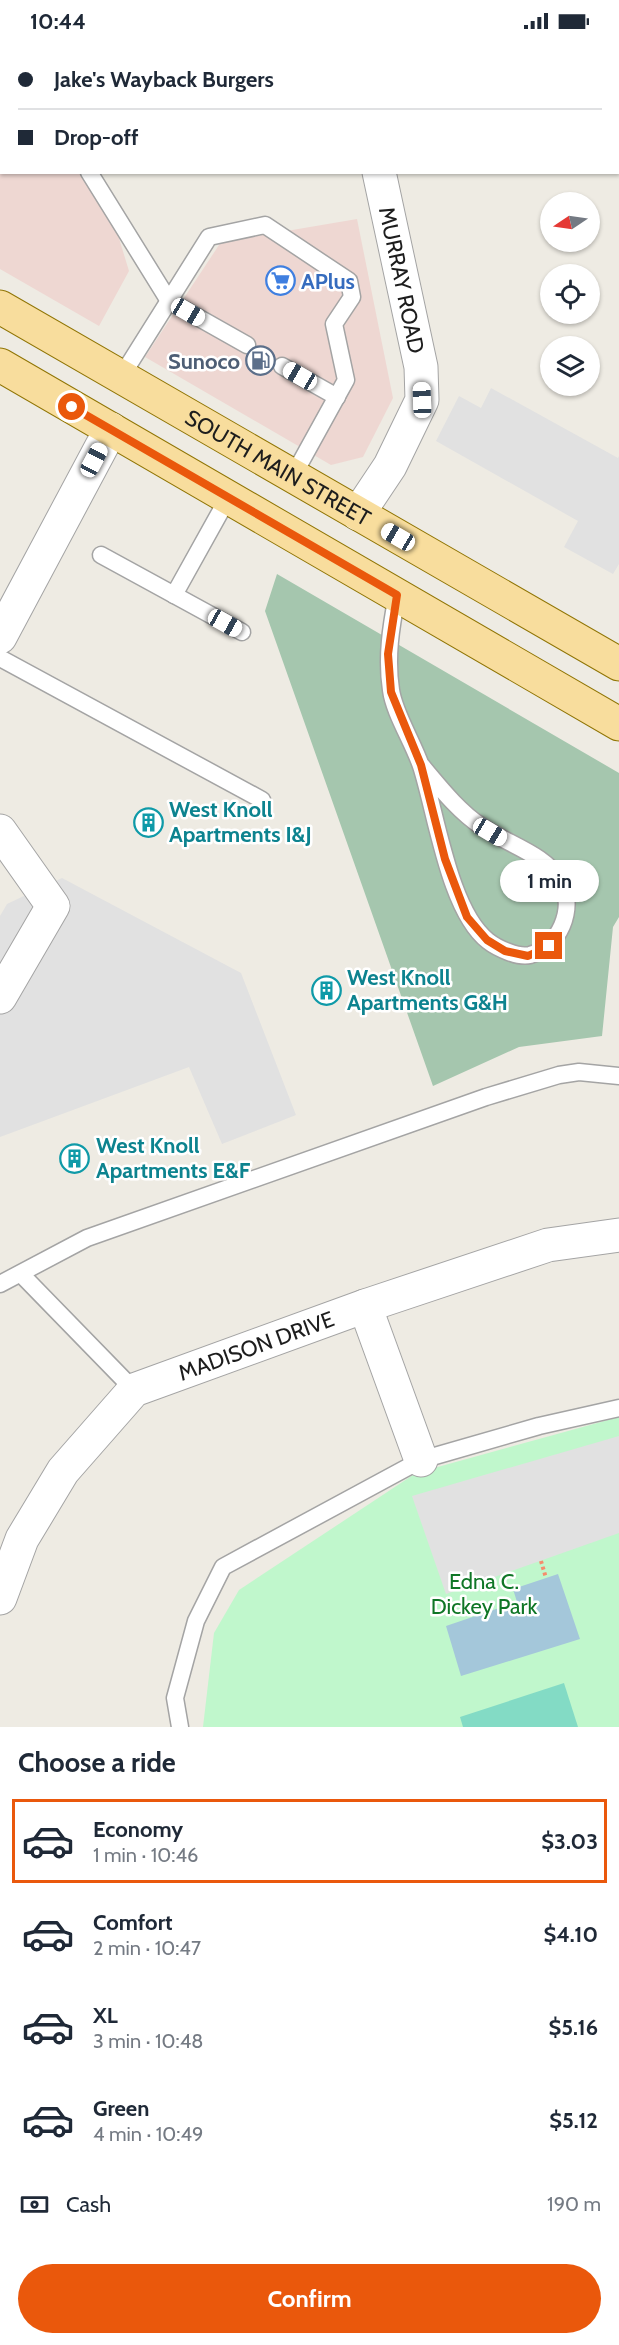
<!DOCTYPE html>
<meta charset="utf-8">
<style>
:root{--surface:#fff;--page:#f2f2f3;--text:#1f2937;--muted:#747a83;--line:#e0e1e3;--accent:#ea580c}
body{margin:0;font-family:Cabin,sans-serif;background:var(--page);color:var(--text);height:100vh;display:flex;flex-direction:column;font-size:22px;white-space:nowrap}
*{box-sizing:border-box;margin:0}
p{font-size:20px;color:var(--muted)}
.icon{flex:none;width:33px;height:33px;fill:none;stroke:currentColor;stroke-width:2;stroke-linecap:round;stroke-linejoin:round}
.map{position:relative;height:1685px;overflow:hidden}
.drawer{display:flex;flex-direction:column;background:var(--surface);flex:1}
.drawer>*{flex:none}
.top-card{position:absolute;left:0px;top:0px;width:620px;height:132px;box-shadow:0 2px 4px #0004;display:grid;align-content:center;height:132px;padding:0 18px;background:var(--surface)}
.needle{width:39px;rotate:257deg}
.buttons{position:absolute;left:540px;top:150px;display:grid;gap:12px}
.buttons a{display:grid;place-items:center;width:60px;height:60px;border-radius:50%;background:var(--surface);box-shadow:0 2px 4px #0004;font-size:30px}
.end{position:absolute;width:27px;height:27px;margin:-14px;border:8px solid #ea580c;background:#fff;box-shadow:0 0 0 3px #fff}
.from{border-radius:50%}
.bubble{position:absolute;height:42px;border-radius:21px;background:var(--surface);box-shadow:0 2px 4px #0004;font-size:20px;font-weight:700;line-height:42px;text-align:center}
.car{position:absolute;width:18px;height:36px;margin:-18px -9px;border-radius:8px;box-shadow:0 0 4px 2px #0007;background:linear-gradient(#fff 24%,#345 0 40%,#fff 0 76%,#345 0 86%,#fff 0)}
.top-card b{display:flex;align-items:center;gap:21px;height:57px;font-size:22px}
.top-card b+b{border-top:2px solid var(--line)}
.top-card i{width:15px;height:15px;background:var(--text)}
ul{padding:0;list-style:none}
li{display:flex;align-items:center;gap:18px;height:84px;margin:0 12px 9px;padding:0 6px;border:3px solid transparent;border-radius:0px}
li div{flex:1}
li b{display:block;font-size:22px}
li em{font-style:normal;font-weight:700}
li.selected{border-color:var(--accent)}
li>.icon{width:54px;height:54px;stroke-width:1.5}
h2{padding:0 18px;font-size:27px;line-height:72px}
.pay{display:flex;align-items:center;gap:15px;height:66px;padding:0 18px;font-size:22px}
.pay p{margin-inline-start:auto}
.action{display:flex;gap:12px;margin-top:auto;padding:12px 18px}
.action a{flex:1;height:69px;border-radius:36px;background:var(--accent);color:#fff;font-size:24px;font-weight:700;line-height:69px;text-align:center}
.status{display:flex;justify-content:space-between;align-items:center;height:42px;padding:0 30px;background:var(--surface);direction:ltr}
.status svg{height:16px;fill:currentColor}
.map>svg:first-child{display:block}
.commercial{fill:#eed7d2}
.cemetery{fill:#a5c6ae}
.park{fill:#c0f7cc}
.pitch{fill:#83dbc5}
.parking{fill:#e1e1e1}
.water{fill:#a4c7da}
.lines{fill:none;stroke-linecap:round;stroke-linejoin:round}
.service-casing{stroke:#a4a4a4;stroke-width:19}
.minor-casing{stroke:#a4a4a4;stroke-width:35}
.primary-casing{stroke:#907505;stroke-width:35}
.path{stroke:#f58d6d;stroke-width:4;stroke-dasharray:3 3;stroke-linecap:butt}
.service{stroke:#fff;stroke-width:16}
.minor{stroke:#fff;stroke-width:33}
.primary{stroke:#f8dd9d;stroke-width:33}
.route{stroke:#ea580c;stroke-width:8}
.labels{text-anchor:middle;stroke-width:5;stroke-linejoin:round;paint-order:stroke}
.street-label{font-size:22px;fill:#1d1d1d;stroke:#fff}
.shop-label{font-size:22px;font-weight:bold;fill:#366cbe;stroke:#fff;text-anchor:start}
.service-label{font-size:22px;font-weight:bold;fill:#4e5e75;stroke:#fff;text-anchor:end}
.culture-label{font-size:22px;font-weight:bold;fill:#0d838f;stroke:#fff;text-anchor:start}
.park-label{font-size:22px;fill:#0f7626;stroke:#fff}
</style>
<div class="status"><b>10:44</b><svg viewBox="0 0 49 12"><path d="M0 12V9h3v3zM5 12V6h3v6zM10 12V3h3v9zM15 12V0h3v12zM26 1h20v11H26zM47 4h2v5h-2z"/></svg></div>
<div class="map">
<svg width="619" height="1685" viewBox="0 0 619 1685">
<rect width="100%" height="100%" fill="#eeebe3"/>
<g class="commercial">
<polygon points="0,0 60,0 2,2 2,130 99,131 129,229 99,284 0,227"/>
<polygon points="357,177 393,356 363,415 331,423 145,315 221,200"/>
</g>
<polygon class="cemetery" points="277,532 619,731 619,875 613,885 602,994 519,1005 433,1044 265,569"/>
<polygon class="park" points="619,1375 619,1685 203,1685 214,1591 239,1548 416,1431"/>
<polygon class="pitch" points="564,1641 578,1685 463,1685 460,1675"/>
<g class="parking">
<polygon points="491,346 618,416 619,414 619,522 613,532 564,505 578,479 436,399 459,354 481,366"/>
<polygon points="62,836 241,931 296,1073 222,1102 189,1025 0,1095 0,874 7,862"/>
<polygon points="619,1394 619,1491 446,1552 412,1454"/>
</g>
<polygon class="water" points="558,1532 580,1597 461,1634 446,1584 517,1560 513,1547"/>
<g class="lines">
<defs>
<g id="service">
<polyline points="49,0 50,2"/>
<polyline points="89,130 169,259 247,303"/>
<polyline points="282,324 337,355"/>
<polyline points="121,335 209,195 265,183 349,239 352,255 334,282 346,338 293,434"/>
<polyline points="101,513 242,590"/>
<polyline points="174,553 228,456"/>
<path d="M397 553C391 585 386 615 391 648 394 671 413 700 421 724 436 770 449 869 488 899 497 906 518 916 530 913 559 905 576 867 561 840 546 812 506 802 481 784 458 769 438 743 421 723"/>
<polyline points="0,616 262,758"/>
<polyline points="21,1232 134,1348"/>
<polyline points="0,1242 87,1196 486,1055 559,1033 579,1030 619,1034"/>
<polyline points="180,1685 175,1656 196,1579 223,1525 421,1418 539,1384 619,1366"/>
</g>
<g id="minor">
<polyline points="352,0 352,2"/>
<polyline points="358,472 390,424 422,358 421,325 379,130"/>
<polyline points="0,595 111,387"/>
<polyline points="0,789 53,864 0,955"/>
<polyline points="365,1264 421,1418"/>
<path id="s1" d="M0 1556 22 1497 63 1429 134 1348 365 1264 548 1203 619 1193"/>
</g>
<g id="primary">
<path id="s2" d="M0 265 619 622"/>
<polyline points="0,323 619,682"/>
</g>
</defs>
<use href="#service" class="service-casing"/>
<use href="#minor" class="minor-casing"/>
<use href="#primary" class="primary-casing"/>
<polyline class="path" points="541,1519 546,1536"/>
<use href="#service" class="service"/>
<use href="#minor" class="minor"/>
<use href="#primary" class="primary"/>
</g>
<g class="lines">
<polyline class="route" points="72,365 397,553 388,612 391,650 421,723 445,817 467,875 487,898 505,909 528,914 549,904"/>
</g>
<defs>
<symbol id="supermarket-ring" viewBox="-11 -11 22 22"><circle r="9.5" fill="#fff" stroke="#3f7fe0" stroke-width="1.5"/><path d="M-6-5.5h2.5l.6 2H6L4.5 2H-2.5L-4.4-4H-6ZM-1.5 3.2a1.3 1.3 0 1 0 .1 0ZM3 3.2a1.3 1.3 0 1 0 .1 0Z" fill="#3f7fe0"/></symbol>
<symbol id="fuel-ring" viewBox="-11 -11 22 22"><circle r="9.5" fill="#fff" stroke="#5c6f8a" stroke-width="1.5"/><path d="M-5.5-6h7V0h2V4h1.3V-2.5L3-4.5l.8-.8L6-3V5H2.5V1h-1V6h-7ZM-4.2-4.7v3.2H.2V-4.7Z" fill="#5c6f8a"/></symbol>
<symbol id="building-ring" viewBox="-11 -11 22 22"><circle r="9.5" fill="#fff" stroke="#0f9aa8" stroke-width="1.5"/><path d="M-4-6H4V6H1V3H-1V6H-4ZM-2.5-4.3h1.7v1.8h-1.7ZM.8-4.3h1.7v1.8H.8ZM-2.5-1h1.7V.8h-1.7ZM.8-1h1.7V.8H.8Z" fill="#0f9aa8"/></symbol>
</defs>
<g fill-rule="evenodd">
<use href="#supermarket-ring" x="264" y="222" width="33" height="33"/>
<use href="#fuel-ring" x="244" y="302" width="33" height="33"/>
<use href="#building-ring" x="132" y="764" width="33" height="33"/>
<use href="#building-ring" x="310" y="932" width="33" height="33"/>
<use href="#building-ring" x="58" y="1100" width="33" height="33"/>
</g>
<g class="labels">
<g class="street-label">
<text transform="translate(402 238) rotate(78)" y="8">MURRAY ROAD</text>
<text dy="8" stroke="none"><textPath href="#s2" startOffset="321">SOUTH MAIN STREET</textPath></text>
<text dy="8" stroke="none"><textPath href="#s1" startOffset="380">MADISON DRIVE</textPath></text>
</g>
<g class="shop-label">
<text x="301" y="247">APlus</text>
</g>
<g class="service-label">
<text x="240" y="327">Sunoco</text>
</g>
<g class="culture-label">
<text x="169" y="775">West Knoll<tspan x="169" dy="25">Apartments I&amp;J</tspan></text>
<text x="347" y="943">West Knoll<tspan x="347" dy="25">Apartments G&amp;H</tspan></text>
<text x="96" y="1111">West Knoll<tspan x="96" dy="25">Apartments E&amp;F</tspan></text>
</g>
<g class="park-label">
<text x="484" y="1547">Edna C.<tspan x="484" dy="25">Dickey Park</tspan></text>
</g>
</g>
</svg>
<div class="buttons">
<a><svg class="needle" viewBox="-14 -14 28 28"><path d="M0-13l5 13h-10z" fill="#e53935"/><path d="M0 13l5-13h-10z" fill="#747a83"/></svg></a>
<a><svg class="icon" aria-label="locate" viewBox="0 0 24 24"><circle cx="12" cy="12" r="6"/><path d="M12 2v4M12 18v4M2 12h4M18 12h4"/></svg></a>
<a><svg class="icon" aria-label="layers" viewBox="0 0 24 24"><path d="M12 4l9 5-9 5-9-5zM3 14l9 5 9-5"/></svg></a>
</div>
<i class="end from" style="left:72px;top:365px"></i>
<i class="end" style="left:549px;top:904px"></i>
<div class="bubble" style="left:500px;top:818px;width:99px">1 min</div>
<i class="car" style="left:188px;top:270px;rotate:120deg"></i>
<i class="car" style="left:300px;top:334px;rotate:300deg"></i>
<i class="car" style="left:422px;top:358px;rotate:358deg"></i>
<i class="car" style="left:94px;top:418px;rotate:28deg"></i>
<i class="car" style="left:398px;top:495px;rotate:300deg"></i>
<i class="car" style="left:225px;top:581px;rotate:119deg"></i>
<i class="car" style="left:490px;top:790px;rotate:121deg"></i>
<div class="top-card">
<b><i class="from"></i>Jake's Wayback Burgers</b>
<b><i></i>Drop-off</b>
</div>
</div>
<section class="drawer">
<h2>Choose a ride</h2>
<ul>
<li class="selected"><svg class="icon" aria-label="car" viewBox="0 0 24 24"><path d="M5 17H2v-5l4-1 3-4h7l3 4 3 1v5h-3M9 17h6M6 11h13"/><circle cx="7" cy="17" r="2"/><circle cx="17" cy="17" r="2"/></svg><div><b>Economy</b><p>1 min · 10:46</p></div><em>$3.03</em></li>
<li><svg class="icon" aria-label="car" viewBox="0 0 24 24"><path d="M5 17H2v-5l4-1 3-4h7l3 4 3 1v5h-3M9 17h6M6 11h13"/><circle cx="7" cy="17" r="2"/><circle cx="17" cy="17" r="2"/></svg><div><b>Comfort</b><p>2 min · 10:47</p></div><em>$4.10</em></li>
<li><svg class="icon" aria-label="car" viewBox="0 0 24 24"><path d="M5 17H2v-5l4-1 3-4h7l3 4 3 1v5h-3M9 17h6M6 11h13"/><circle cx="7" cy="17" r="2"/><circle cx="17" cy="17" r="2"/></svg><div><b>XL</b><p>3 min · 10:48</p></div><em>$5.16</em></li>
<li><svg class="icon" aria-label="car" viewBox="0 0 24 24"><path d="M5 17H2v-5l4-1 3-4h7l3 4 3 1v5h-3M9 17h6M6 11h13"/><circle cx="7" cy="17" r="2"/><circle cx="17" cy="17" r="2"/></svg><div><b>Green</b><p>4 min · 10:49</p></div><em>$5.12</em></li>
</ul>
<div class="pay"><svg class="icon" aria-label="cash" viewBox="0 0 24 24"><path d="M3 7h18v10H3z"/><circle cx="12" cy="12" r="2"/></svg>Cash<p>190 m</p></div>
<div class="action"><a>Confirm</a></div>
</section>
